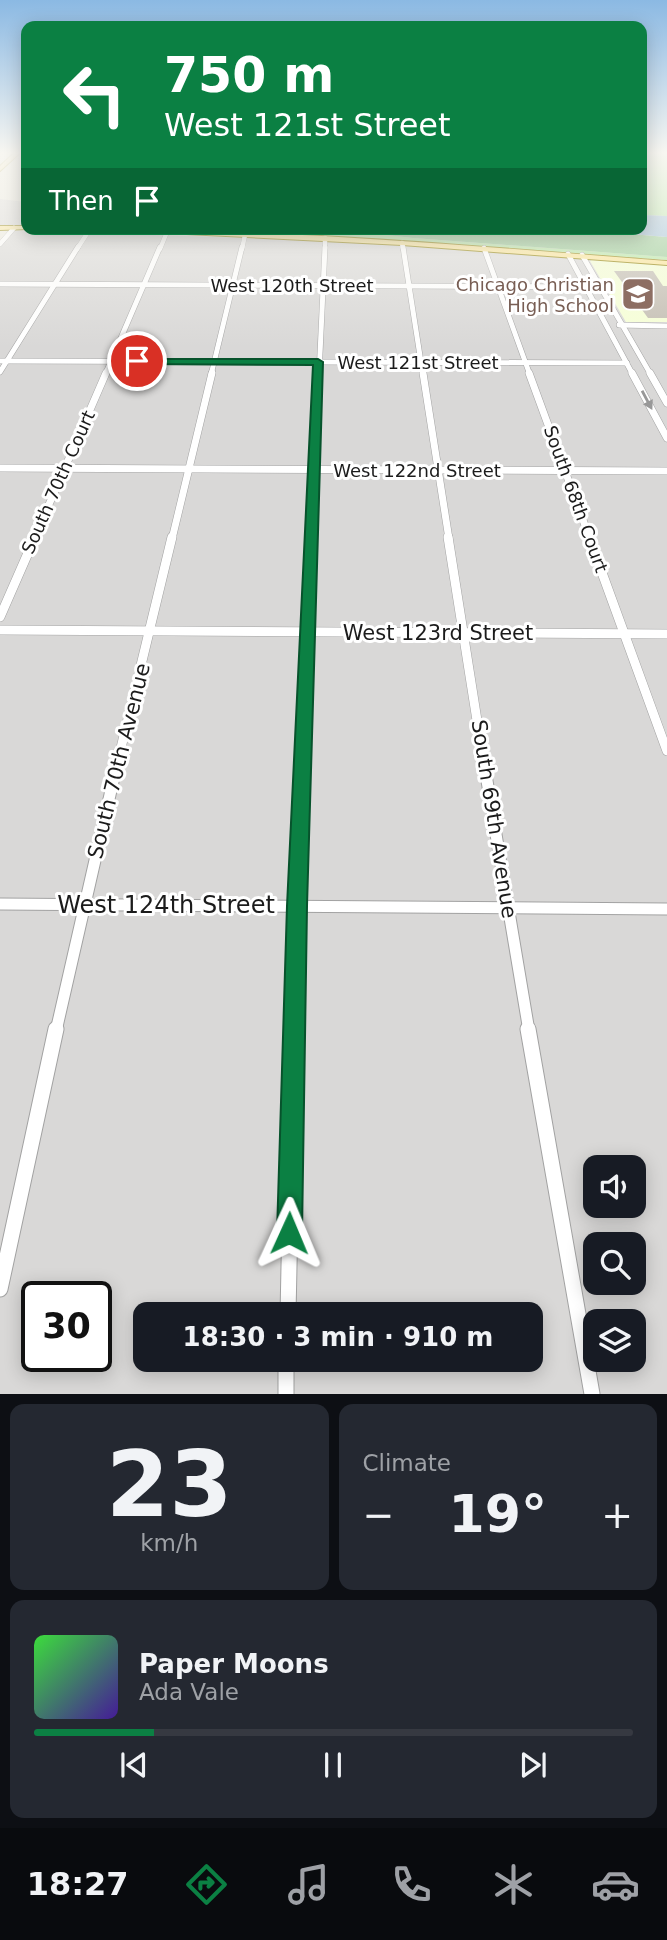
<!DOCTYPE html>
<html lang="en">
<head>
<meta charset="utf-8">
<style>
	body { margin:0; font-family:"DejaVu Sans",sans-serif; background:#242831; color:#f1f3f6; height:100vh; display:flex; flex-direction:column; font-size:26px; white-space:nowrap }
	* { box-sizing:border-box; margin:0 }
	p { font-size:23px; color:#9ea1a6 }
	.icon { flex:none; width:38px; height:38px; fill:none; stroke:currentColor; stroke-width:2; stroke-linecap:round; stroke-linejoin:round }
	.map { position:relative; height:1394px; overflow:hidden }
	.details { display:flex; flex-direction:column; gap:10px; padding:10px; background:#0d0f14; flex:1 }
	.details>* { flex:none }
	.hud { position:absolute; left:21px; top:21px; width:626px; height:214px; border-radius:14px; box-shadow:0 4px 18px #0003; background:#0b8043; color:#fff; overflow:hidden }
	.tools { position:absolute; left:583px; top:1155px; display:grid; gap:14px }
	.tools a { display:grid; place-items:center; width:63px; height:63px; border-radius:14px; background:#171b24; box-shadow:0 4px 18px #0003; font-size:35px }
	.speed { position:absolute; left:21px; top:1281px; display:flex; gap:14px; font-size:35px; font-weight:700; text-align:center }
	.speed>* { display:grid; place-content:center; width:91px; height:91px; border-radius:50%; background:#171b24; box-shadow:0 4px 18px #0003; line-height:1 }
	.speed .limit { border:4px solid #111; border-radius:10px; background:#fff; color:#111 }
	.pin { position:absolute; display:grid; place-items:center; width:60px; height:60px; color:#fff; margin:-30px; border:4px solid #fff; border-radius:50%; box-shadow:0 2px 7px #0007 }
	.me { position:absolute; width:77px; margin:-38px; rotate:1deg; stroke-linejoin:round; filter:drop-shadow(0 0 5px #0008) }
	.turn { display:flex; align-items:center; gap:24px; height:147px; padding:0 28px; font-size:32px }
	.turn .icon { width:91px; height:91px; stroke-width:2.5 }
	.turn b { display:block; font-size:49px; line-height:60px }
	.then { display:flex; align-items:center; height:66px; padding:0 28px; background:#0003; gap:14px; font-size:26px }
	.big { font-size:52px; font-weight:800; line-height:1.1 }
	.details .tile { flex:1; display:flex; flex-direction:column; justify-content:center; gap:10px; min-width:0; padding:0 24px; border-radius:14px; background:#242831 }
	.details .dial { align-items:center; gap:0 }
	.dial b { font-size:91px; line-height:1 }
	.song { display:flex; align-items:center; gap:21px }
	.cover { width:84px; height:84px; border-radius:10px; background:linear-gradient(135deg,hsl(120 70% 55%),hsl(260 70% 35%)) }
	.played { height:7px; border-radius:4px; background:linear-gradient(90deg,#0b8043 20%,#363941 20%) }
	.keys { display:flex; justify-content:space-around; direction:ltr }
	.heat { display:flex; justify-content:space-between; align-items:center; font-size:38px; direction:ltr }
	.details .tiles { flex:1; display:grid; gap:10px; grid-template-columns:1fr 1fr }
	.tile:last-child { grid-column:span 2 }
	.trip { position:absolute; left:133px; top:1302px; width:410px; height:70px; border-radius:14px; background:#171b24; box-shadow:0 4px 18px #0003; font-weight:800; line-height:70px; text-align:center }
	.dock { display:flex; height:112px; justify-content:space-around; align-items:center; background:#090b0e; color:#9ea1a6 }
	.dock .icon { width:49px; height:49px }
	.dock .current { color:#0b8043 }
	.dock b { font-size:32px; color:#f1f3f6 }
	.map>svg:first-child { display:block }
	.residential { fill:#d9d8d7; fill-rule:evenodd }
	.education { fill:#f6ffd6 }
	.grass { fill:#b7e8a4 }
	.forest { fill:#98cc94 }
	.water { fill:#9fc1db }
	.building { fill:#c4beb3 }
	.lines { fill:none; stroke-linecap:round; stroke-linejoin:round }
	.street-far5-casing { stroke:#a2a2a2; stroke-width:5 }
	.street-far4-casing { stroke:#a2a2a2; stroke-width:6 }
	.street-far3-casing { stroke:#a2a2a2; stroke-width:8 }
	.street-far2-casing { stroke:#a2a2a2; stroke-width:10 }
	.street-far1-casing { stroke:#a2a2a2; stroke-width:13 }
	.street-casing { stroke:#a2a2a2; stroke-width:17 }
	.primary-casing { stroke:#918000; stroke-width:2 }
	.street-far5 { stroke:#fff; stroke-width:4.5 }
	.street-far4 { stroke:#fff; stroke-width:5 }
	.street-far3 { stroke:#fff; stroke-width:7 }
	.street-far2 { stroke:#fff; stroke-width:9 }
	.street-far1 { stroke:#fff; stroke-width:11 }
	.street { stroke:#fff; stroke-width:15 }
	.primary { fill:#fce595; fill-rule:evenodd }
	.oneway { fill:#989898 }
	.route { fill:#0b8043; stroke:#07532c; stroke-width:2 }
	.labels { text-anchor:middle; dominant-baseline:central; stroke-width:6; stroke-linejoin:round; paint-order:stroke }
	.far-education-label { font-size:18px; fill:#785e54; stroke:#fff; text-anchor:end }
	.far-street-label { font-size:18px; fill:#1b1b1b; stroke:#fff }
	.street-label { font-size:21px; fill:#1b1b1b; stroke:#fff }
	.near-street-label { font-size:24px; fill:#1b1b1b; stroke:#fff }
</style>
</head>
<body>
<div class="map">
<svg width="667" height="1394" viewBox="0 0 667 1394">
	<rect width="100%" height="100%" fill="#edebe0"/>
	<g class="residential">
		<path d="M0 199 26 202V225H0Z"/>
		<path d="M9 230 392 243 594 259 626 322H667V1394H0V241ZM595 1167H634V1206H595ZM595 1244H634V1283H595ZM37 1297H96V1356H37ZM145 1314H530V1360H145ZM595 1321H634V1360H595Z"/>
	</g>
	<path class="education" d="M594 259 667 265V322H626L590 261Z"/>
	<g class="grass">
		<path d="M642 152H667V216L642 215Z"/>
		<path d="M251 229H333L413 238 667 257V260L248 233Z"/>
	</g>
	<path class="forest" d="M333 229C445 229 556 227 667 237V257L413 238Z"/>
	<path class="water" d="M642 215 667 216V237L571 229H642Z"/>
	<path class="building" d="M614 271H653L663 286H667V318H648Z"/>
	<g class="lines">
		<defs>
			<g id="street-far5">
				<path d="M402 243 403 249"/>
				<path d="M0 244 14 228"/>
				<path d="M77 249 90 229"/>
				<path d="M160 249 167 232"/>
				<path d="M242 249 245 235"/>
				<path d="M325 249V238"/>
			</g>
			<g id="street-far4">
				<path d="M403 247 423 375"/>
				<path d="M484 248 530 375"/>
				<path d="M568 254 633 375"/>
				<path d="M582 255 651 375"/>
				<path d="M0 284 585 287"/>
				<path d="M619 325 667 326"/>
				<path d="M0 361 627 363"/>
				<path d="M0 372 78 247"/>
				<path d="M105 375 160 247"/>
				<path d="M211 375 242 247"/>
				<path d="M319 375 325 247"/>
			</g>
			<g id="street-far3">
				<path d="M423 373 449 539"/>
				<path d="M529 373 590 539"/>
				<path d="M632 373 667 438"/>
				<path d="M650 373 667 403"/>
				<path d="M0 468 667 471"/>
				<path d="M34 539 106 373"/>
				<path d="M172 539 212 373"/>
				<path d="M312 539 319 373"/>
			</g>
			<g id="street-far2">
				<path d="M448 537 482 752"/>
				<path d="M589 537 667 751"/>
				<path d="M0 617 35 537"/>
				<path d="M0 630 667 634"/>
				<path d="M120 752 172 537"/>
				<path d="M303 752 312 537"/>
			</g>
			<g id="street-far1">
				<path d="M482 751 529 1031"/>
				<path d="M0 904 667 909"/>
				<path d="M56 1031 120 751"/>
				<path d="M294 1031 304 751"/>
			</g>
			<g id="street">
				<path d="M528 1029 592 1394"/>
				<path d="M0 1289 56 1029"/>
				<path d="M288 1314 294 1029"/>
				<path d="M286 1360V1394"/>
			</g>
			<g id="primary">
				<path d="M15 152H21L0 171V166Z"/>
				<path d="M0 226H26L29 229 0 230Z"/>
				<path d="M86 229C280 229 474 246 667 261V265L402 245Z"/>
			</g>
		</defs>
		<use href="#street-far5" class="street-far5-casing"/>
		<use href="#street-far4" class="street-far4-casing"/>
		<use href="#street-far3" class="street-far3-casing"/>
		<use href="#street-far2" class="street-far2-casing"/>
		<use href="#street-far1" class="street-far1-casing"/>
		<use href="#street" class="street-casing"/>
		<use href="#primary" class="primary-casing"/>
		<use href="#street-far5" class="street-far5"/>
		<use href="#street-far4" class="street-far4"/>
		<use href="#street-far3" class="street-far3"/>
		<use href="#street-far2" class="street-far2"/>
		<use href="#street-far1" class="street-far1"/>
		<use href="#street" class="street"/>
		<use href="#primary" class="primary"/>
	</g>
	<defs><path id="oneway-solid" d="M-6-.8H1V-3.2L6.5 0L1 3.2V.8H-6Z" transform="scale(1.75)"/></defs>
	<use class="oneway" href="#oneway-solid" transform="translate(647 400) rotate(62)"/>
	<linearGradient id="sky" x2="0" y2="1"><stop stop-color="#8bb9e3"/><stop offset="0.44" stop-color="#f7f6f1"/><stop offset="1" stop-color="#f7f6f1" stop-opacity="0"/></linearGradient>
	<rect width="667" height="347" fill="url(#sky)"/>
	<path class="route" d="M133 359H318L323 362 307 906 302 1233 299 1242 289 1246 280 1242 277 1233 287 906 313 365 137 364Z"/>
	<defs>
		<symbol id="school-square" viewBox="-11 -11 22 22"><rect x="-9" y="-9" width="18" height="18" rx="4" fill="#8d6e63" stroke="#fff"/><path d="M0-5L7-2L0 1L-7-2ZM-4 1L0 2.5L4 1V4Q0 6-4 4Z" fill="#fff"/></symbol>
	</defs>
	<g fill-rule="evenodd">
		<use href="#school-square" x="619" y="275" width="38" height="38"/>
	</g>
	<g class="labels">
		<g class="far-education-label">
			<text x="614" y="284">Chicago Christian<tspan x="614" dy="21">High School</tspan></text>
		</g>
		<g class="far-street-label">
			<text x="292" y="285">West 120th Street</text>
			<text x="418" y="362">West 121st Street</text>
			<text x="417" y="470">West 122nd Street</text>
			<text transform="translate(58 482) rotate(-66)">South 70th Court</text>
			<text transform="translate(576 499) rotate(70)">South 68th Court</text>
		</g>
		<g class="street-label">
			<text x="438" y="633">West 123rd Street</text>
			<text transform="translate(119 761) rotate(-76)">South 70th Avenue</text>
			<text transform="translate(494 819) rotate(81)">South 69th Avenue</text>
		</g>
		<g class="near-street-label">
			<text x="166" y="905">West 124th Street</text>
		</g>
	</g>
</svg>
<div class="tools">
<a><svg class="icon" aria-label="sound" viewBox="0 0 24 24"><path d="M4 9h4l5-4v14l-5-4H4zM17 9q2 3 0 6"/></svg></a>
<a><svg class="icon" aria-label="search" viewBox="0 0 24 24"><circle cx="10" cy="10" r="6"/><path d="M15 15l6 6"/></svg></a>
<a><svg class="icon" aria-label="layers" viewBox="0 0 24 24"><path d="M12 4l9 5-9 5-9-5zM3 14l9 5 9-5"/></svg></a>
</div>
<div class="speed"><div class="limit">30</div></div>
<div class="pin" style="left:137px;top:361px;background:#d93025"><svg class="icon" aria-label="arrive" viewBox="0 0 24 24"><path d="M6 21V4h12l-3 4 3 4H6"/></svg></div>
<svg class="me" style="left:289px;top:1233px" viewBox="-20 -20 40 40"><path d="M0-17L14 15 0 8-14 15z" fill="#0b8043" stroke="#fff" stroke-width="4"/></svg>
<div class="trip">18:30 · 3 min · 910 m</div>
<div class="hud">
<div class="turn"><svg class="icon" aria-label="left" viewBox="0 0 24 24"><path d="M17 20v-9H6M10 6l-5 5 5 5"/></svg><div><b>750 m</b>West 121st Street</div></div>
<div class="then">Then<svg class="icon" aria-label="arrive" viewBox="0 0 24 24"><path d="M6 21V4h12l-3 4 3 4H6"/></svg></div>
</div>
</div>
<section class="details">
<div class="tiles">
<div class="tile dial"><b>23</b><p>km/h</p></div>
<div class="tile"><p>Climate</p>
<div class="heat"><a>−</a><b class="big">19°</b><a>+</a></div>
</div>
<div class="tile">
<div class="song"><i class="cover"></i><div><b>Paper Moons</b><p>Ada Vale</p></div></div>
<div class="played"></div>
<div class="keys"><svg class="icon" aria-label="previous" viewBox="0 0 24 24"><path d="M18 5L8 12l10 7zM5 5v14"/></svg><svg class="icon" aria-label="pause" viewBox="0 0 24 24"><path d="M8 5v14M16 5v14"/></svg><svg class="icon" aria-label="next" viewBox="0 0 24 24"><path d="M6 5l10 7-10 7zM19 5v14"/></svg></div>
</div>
</div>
</section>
<nav class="dock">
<b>18:27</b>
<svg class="icon current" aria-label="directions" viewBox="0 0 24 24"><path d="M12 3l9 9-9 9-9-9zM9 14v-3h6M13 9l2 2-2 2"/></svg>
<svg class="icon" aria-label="music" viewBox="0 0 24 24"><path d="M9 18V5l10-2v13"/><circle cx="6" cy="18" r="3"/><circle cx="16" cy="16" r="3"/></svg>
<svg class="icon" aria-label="phone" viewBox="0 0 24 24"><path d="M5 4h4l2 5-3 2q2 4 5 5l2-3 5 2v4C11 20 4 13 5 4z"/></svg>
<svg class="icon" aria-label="climate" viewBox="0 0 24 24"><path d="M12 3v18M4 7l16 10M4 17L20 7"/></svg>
<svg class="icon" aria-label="car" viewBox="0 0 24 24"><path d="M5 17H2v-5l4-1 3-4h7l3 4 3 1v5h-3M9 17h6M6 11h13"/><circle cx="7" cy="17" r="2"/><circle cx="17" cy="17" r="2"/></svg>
</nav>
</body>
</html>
